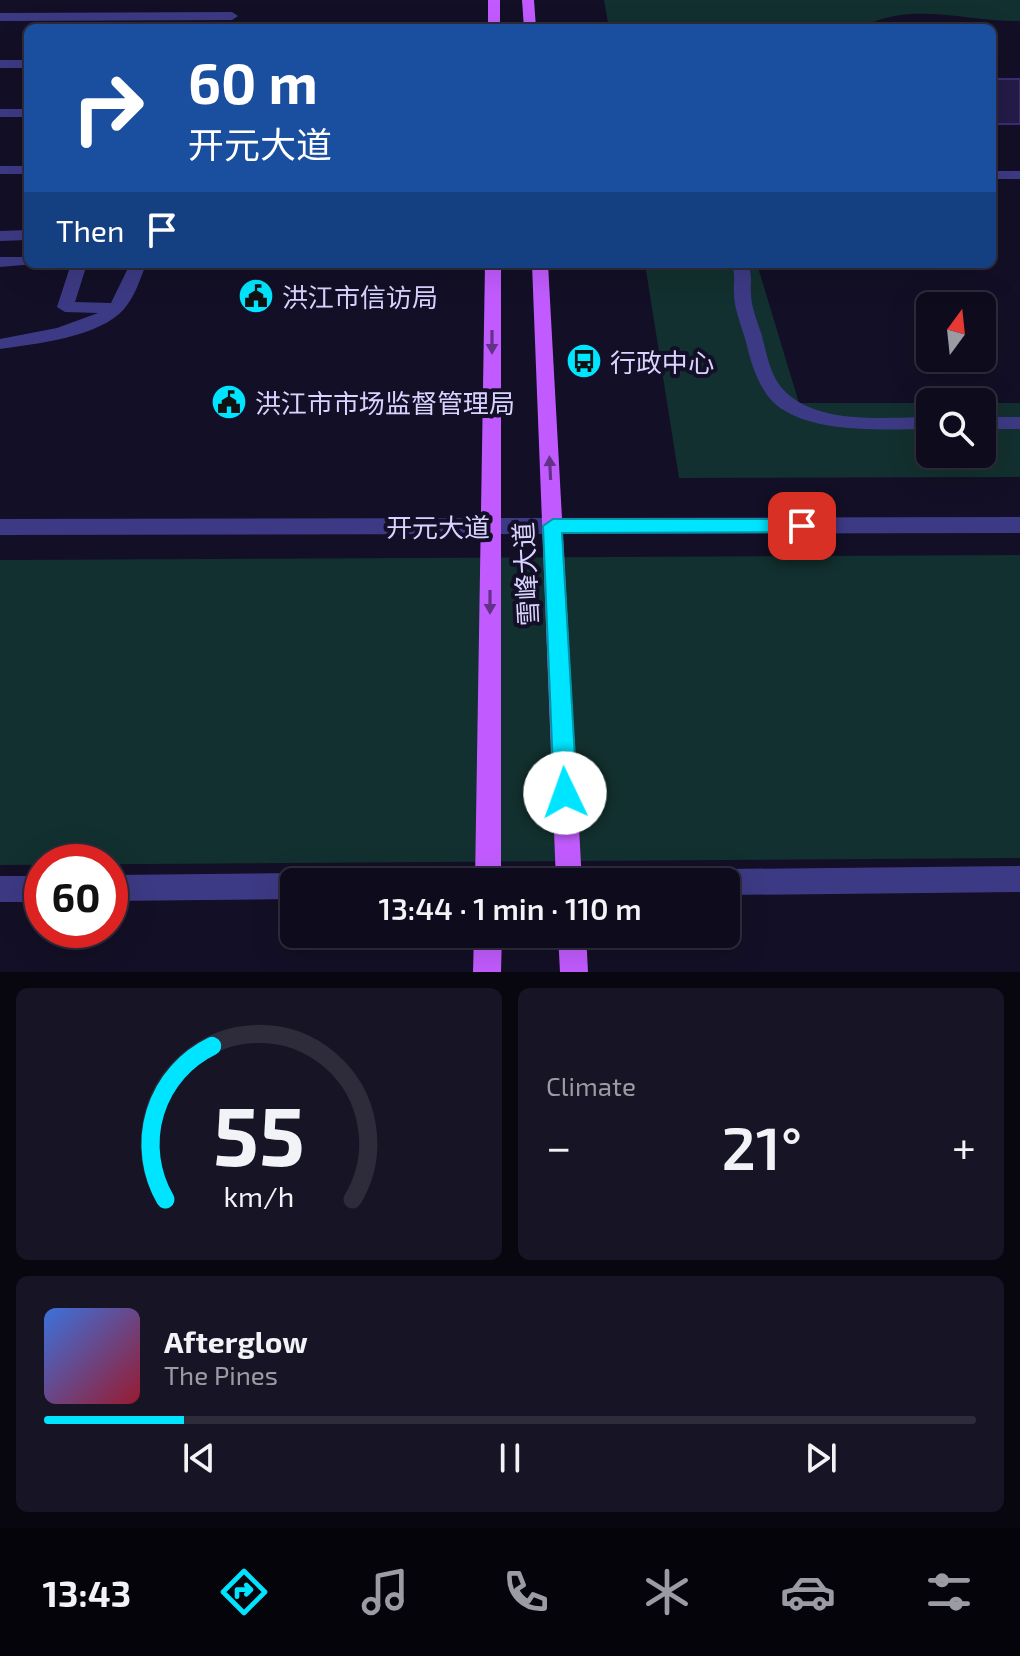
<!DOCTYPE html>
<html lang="en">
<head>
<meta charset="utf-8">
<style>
	body { margin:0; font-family:"Exo 2","Noto Sans SC",sans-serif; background:#171425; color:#f1f3f6; height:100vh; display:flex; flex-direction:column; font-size:30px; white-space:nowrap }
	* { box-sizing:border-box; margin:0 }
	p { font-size:26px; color:#9b9ba3 }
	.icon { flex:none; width:44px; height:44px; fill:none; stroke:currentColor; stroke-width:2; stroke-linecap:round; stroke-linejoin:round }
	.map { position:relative; height:972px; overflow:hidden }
	.side { display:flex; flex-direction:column; gap:16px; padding:16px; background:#08060f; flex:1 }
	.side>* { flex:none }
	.banner { position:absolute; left:24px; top:24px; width:972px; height:244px; border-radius:12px; box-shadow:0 8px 32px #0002,0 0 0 2px #2e2b3b; background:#1a4fa0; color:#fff; overflow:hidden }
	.needle { width:52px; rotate:15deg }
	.tools { position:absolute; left:916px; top:292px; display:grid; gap:16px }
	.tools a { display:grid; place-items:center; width:80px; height:80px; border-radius:12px; background:#0e0b1c; box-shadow:0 8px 32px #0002,0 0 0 2px #2e2b3b; font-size:40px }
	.speed { position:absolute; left:24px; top:844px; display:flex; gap:16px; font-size:40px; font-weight:700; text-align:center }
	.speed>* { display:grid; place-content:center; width:104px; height:104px; border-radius:50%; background:#0e0b1c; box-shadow:0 8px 32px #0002,0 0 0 2px #2e2b3b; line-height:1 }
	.speed .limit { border:12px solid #d22; background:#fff; color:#111 }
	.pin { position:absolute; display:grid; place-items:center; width:68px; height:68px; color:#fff; margin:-34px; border-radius:16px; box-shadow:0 4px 12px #0006 }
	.me { position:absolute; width:88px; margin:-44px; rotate:357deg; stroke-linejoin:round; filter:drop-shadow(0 0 6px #0008) }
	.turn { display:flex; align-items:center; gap:28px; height:168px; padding:0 32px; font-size:36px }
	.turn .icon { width:104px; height:104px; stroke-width:2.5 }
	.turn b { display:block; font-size:56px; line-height:68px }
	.then { display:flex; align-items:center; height:76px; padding:0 32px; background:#0003; gap:16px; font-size:30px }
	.big { font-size:60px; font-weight:600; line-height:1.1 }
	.side .widget { flex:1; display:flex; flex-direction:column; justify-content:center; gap:12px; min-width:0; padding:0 28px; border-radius:12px; background:#171425 }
	.side .dial { align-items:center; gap:0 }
	.dial svg { height:208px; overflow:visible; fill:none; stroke:#2e2b3b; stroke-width:7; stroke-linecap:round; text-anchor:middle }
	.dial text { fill:#f1f3f6; stroke:none }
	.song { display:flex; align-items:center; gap:24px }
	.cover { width:96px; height:96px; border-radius:12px; background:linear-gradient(135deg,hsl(220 70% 55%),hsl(350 70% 35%)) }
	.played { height:8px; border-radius:4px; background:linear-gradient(90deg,#00e5ff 15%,#2e2b3b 15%) }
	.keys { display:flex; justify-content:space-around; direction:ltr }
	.heat { display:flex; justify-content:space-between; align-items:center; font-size:44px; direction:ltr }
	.side .tiles { flex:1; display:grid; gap:16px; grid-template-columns:1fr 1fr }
	.widget:last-child { grid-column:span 2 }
	.trip { position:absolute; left:280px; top:868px; width:460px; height:80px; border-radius:12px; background:#0e0b1c; box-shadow:0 8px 32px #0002,0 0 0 2px #2e2b3b; font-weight:600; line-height:80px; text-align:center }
	.menu { display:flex; height:128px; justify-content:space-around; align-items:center; background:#06040b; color:#9b9ba3 }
	.menu .icon { width:56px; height:56px }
	.menu .current { color:#00e5ff }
	.menu b { font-size:36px; color:#f1f3f6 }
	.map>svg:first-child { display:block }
	.green { fill:#12302f }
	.building { fill:#241b47; stroke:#3b2d73; stroke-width:2 }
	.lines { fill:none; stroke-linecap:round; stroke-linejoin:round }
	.minor { fill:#3d3a85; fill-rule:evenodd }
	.major { fill:#c25bff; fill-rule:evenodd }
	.oneway { fill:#623188 }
	.route { fill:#00e5ff; stroke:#0095a6; stroke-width:2 }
	.labels { text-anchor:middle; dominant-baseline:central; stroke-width:8; stroke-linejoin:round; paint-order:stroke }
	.poi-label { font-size:26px; fill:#d9d4ff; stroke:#130f26; text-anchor:start }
	.street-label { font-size:26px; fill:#d9d4ff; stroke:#130f26 }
</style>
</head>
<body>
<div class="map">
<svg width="1020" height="972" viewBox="0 0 1020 972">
	<rect width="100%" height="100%" fill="#130f26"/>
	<g class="green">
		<path d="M604 0H1020V21C969 22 917 2 868 24L711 23 705 28H609Z"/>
		<path d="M645 264H757L799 403H930V454H982V403H1020V477L679 478Z"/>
		<path d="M1020 555V858L0 865V560Z"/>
	</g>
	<rect class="building" x="992" y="79" width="28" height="45"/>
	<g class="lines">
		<g class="minor">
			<path d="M0 13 232 12 238 16 232 20 0 21Z"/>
			<rect x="0" y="60" width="28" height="8"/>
			<rect x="0" y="109" width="28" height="8"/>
			<rect x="0" y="166" width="28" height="8"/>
			<rect x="992" y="171" width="28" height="8"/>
			<path d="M28 230V240L0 241V231Z"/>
			<path d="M0 257H28V264H35L0 267Z"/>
			<path d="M71 264H87L75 302 111 303 130 264H146C140 280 135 296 124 309 100 337 35 344 0 349V339L57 328 98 313 65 312 57 307Z"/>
			<path d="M732 264H748C753 279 750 281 751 294 751 307 758 323 762 336 766 351 769 369 778 383 809 427 884 417 930 417V429C885 429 810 435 774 403 758 387 751 363 746 342 742 327 734 309 734 294 733 281 736 279 732 264Z"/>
			<rect x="982" y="417" width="38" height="12"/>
			<path d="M1020 517V533L0 535V519Z"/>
			<path d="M1020 866V892L726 895V882H713L717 873 726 869Z"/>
			<path d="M294 873 304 877 306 882H294V899L110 901V875Z"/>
			<rect x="0" y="876" width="42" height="26"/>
		</g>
		<g class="major">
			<rect x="488" y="0" width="12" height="28"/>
			<path d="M522 0H534L536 28H524Z"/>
			<path d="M485 264H501V882H475Z"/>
			<path d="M532 264H548L582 882H556Z"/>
			<path d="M474 934H502L501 972H473Z"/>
			<path d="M558 934H586L588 972H560Z"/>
		</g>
	</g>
	<defs><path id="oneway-solid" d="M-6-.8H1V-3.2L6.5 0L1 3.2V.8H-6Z" transform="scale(2)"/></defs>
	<g class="oneway">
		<use href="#oneway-solid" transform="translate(492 342) rotate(90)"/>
		<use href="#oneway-solid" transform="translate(550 468) rotate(-93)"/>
		<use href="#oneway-solid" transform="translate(490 602) rotate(90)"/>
	</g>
	<path class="route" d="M553 519H802L811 526 802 532 562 533 577 793 573 800 565 803 557 800 554 793 543 526Z"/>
	<defs>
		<symbol id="civic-disc" viewBox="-11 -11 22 22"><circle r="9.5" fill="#00e5ff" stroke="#130f26"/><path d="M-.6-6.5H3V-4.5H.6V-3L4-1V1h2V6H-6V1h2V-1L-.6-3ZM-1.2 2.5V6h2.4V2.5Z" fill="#111"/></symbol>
		<symbol id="bus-disc" viewBox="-11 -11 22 22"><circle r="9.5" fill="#00e5ff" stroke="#130f26"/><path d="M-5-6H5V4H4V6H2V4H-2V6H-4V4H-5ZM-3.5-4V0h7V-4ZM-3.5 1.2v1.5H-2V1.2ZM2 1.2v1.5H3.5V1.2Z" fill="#111"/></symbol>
	</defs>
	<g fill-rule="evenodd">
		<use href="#civic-disc" x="236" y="276" width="40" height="40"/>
		<use href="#bus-disc" x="564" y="341" width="40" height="40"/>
		<use href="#civic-disc" x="209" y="382" width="40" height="40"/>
	</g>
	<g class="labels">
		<g class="poi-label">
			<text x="282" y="296">洪江市信访局</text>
			<text x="610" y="361">行政中心</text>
			<text x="255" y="402">洪江市市场监督管理局</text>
		</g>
		<g class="street-label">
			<text x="438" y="526">开元大道</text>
			<text transform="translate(525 574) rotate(-93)">雪峰大道</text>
		</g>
	</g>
</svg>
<div class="tools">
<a><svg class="needle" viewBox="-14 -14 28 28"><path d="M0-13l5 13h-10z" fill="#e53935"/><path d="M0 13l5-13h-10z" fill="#9b9ba3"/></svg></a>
<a><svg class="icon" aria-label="search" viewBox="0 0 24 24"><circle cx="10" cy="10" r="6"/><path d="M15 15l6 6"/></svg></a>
</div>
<div class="speed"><div class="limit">60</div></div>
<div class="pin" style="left:802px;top:526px;background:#d93025"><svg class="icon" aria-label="arrive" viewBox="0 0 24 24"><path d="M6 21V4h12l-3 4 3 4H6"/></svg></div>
<svg class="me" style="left:565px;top:793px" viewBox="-20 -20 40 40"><circle r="19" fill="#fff"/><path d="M0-13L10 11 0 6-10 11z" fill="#00e5ff"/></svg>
<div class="trip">13:44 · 1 min · 110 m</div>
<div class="banner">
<div class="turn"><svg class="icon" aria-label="right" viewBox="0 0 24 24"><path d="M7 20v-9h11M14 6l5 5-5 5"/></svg><div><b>60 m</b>开元大道</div></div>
<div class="then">Then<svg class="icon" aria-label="arrive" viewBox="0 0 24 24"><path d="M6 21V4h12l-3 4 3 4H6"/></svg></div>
</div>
</div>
<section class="side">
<div class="tiles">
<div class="widget dial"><svg viewBox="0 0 100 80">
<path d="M14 69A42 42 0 1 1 86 69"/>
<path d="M14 69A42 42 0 0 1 32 10" stroke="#00e5ff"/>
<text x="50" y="56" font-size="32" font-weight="700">55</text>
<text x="50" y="72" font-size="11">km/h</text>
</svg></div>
<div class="widget"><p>Climate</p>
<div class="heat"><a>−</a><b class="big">21°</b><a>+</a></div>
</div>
<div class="widget">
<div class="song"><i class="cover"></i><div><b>Afterglow</b><p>The Pines</p></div></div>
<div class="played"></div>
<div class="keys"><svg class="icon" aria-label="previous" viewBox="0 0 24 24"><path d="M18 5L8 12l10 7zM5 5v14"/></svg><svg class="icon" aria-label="pause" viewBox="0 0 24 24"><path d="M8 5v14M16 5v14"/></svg><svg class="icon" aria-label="next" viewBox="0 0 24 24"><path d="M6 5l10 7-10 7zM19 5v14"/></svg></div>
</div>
</div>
</section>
<nav class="menu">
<b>13:43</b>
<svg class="icon current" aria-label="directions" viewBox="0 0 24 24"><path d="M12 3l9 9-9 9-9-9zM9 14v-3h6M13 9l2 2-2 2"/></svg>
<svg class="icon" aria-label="music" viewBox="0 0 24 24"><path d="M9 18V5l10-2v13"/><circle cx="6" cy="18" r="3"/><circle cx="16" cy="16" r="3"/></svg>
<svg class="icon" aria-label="phone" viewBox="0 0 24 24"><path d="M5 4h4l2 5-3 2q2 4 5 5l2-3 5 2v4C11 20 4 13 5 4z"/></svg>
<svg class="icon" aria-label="climate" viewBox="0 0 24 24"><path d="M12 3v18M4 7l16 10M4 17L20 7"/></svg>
<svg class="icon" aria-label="car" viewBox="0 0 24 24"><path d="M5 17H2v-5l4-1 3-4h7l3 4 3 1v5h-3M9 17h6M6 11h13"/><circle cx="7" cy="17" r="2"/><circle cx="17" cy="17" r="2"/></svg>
<svg class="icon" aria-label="filters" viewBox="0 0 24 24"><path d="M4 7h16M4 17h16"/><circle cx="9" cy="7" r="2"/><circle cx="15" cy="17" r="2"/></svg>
</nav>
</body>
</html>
